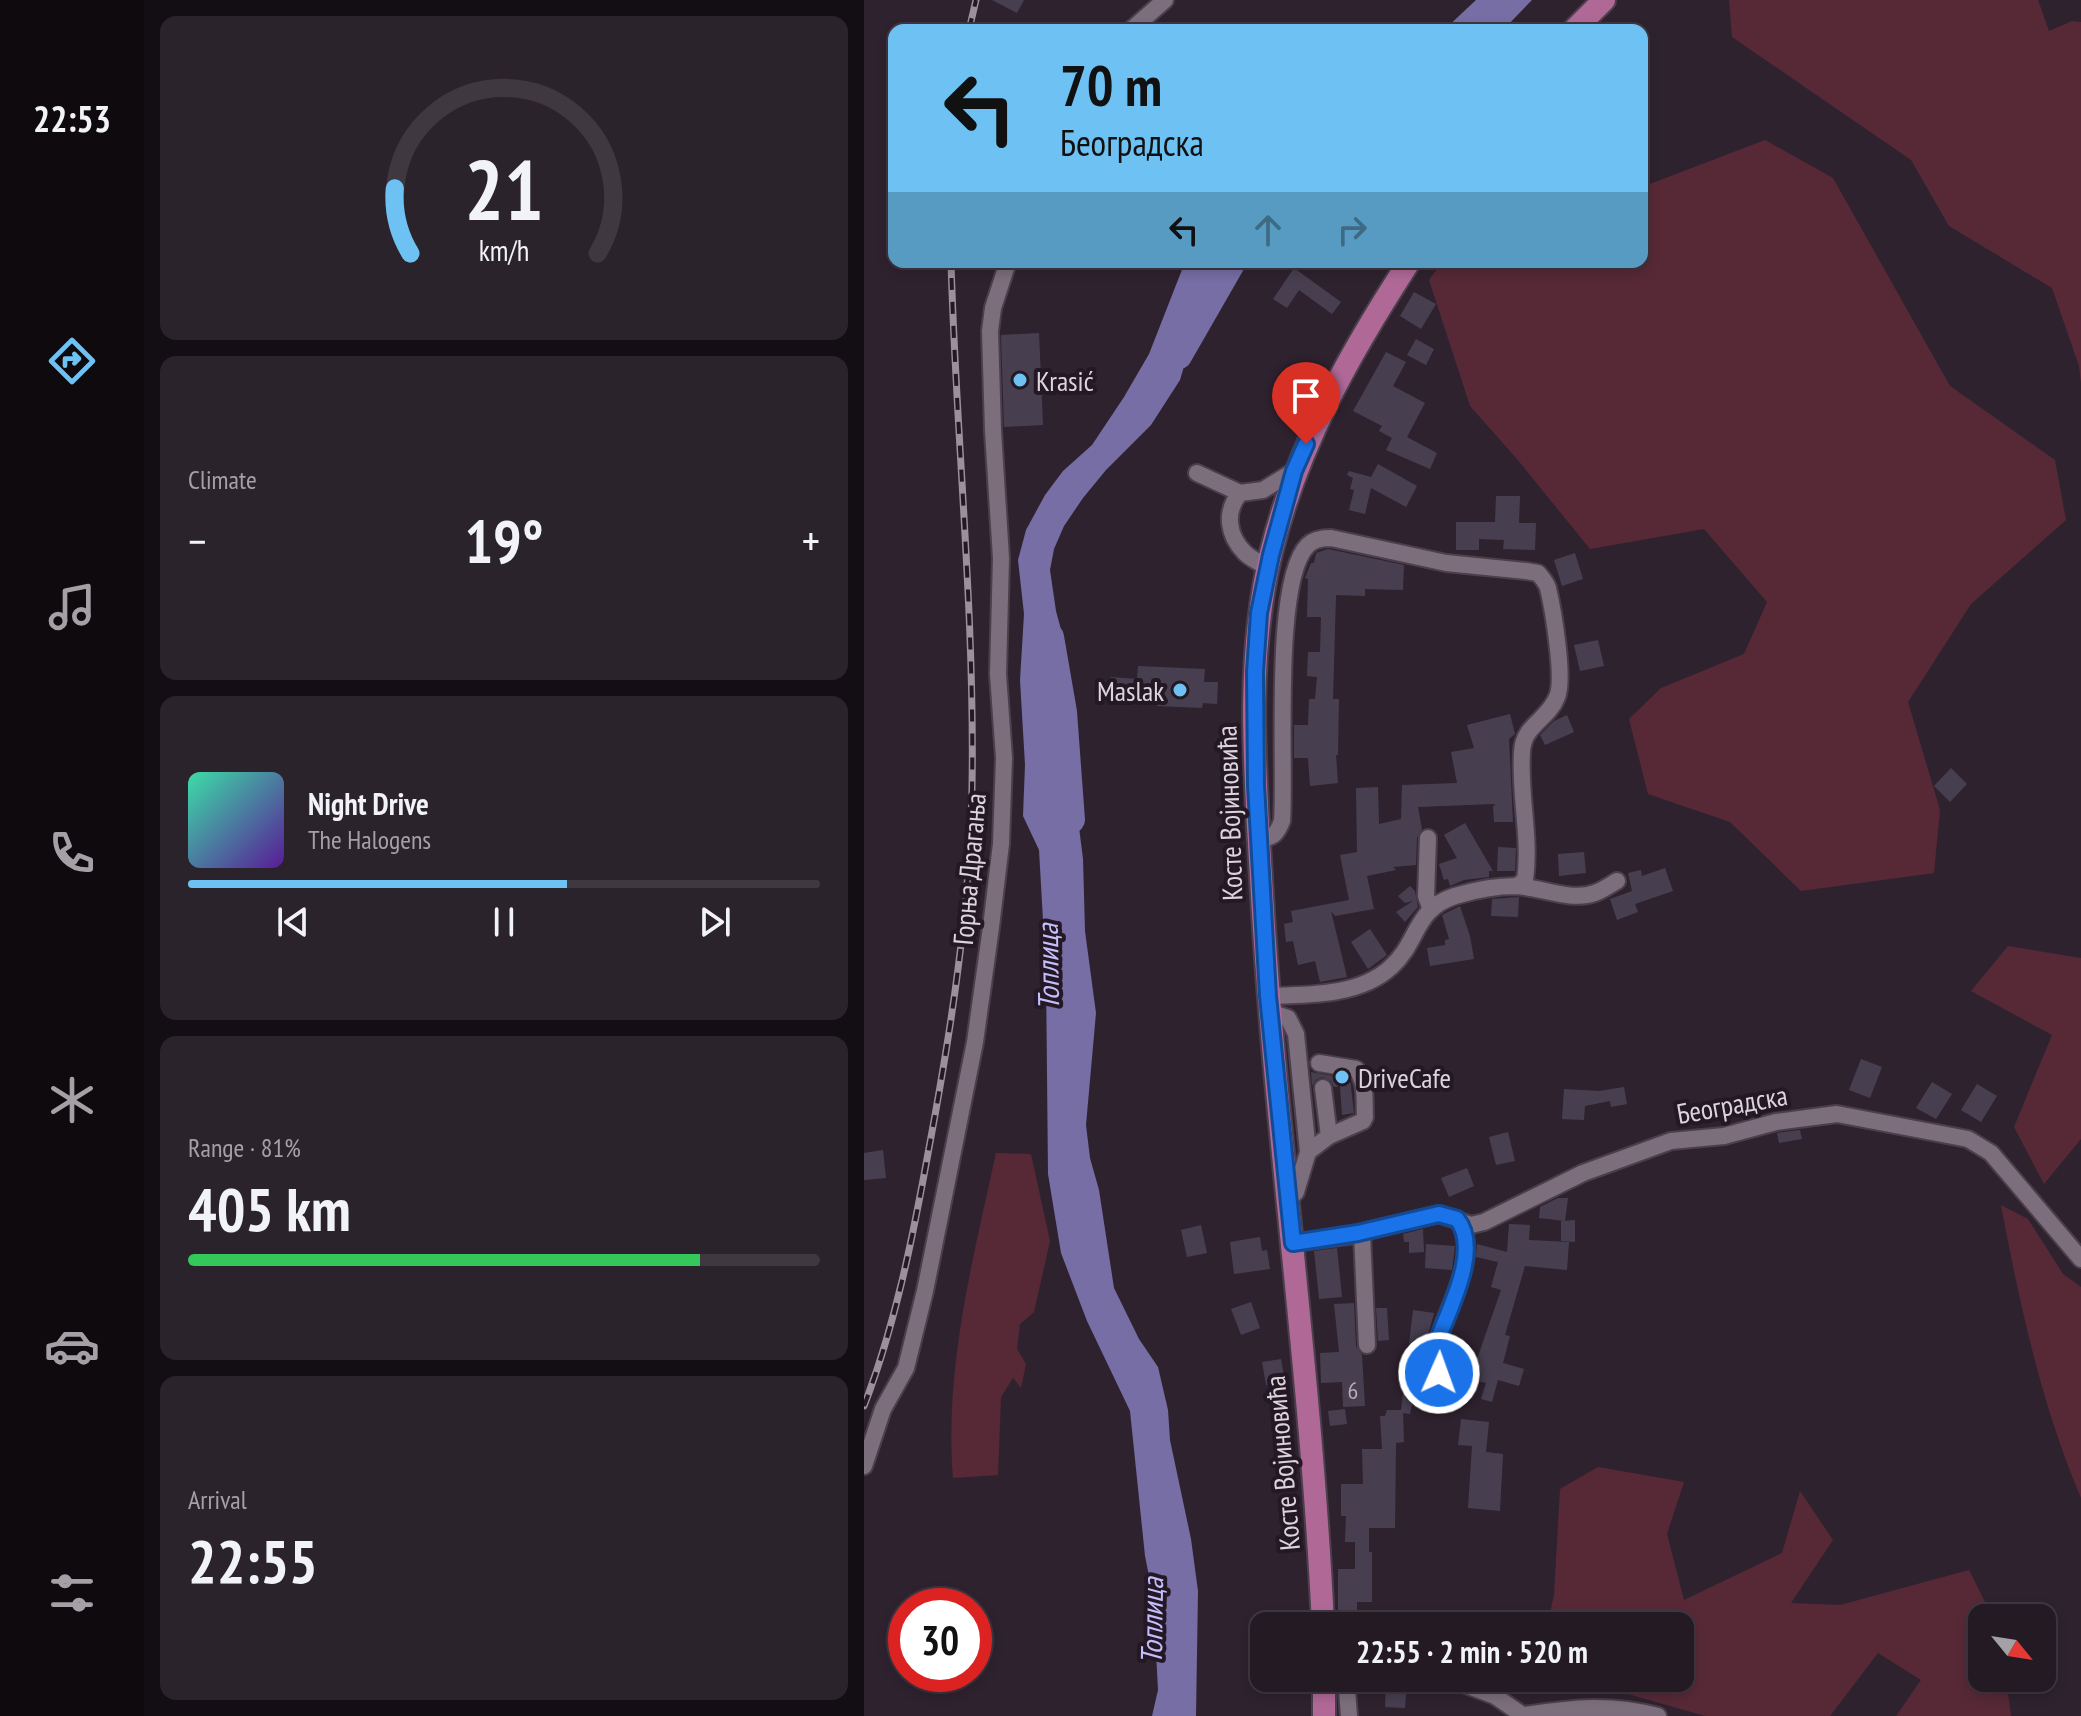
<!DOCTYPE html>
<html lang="en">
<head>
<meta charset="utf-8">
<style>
	body { margin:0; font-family:"PT Sans Narrow",sans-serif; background:#2b232b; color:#f1f3f6; height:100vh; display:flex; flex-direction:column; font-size:30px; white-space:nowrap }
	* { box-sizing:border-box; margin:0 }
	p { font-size:26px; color:#a3a1a6 }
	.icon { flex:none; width:44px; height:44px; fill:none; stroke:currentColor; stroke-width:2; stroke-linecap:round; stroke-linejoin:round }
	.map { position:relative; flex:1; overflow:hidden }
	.panel { display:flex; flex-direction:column; gap:16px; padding:16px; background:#130e13; width:720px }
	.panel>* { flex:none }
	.top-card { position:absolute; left:24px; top:24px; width:760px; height:244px; border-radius:16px; box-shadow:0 4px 12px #0003,0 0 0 2px #403841; background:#6dc2f3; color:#111; overflow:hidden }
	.needle { width:52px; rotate:120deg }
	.controls { position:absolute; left:1104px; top:1604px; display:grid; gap:16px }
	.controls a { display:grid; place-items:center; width:88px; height:88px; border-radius:16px; background:#231a23; box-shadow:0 4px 12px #0003,0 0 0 2px #403841; font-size:40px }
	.speed { position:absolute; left:24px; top:1588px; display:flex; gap:16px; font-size:40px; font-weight:700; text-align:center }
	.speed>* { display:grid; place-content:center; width:104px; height:104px; border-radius:50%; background:#231a23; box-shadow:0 4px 12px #0003,0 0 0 2px #403841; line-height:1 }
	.speed .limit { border:12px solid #d22; background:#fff; color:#111 }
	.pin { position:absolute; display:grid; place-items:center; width:68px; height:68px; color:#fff; margin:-82px -34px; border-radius:50% 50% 50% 0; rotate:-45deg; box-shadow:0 0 8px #0007 }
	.pin .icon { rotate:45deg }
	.me { position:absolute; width:88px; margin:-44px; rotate:2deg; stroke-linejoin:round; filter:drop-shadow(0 0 6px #0008) }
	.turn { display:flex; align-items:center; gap:28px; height:168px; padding:0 40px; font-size:36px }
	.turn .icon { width:104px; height:104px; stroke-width:2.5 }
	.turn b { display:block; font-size:56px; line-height:68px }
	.lanes { display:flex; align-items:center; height:76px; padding:0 40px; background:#0003; justify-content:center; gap:40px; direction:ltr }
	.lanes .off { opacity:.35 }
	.big { font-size:60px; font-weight:700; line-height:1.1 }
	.panel .card { flex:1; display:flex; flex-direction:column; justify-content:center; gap:12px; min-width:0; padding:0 28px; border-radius:16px; background:#2b232b }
	.panel .dial { align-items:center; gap:0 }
	.dial svg { height:208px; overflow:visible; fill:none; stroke:#403841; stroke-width:7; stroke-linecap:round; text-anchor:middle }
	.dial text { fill:#f1f3f6; stroke:none }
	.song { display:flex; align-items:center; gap:24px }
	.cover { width:96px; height:96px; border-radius:12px; background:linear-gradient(135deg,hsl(160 70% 55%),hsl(270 70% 35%)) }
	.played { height:8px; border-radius:4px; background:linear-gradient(90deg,#6dc2f3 60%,#403841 60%) }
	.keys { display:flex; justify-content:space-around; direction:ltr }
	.heat { display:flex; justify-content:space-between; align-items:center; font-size:44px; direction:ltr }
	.charge { height:12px; border-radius:6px; background:linear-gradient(90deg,#34c759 81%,#403841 0) }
	.trip { position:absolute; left:386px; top:1612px; width:444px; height:80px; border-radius:16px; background:#231a23; box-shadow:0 4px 12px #0003,0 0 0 2px #403841; font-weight:700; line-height:80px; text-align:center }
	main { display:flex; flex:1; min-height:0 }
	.tab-bar { display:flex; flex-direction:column; width:144px; justify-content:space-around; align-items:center; background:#0e0a0e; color:#a3a1a6 }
	.tab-bar .icon { width:56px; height:56px }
	.tab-bar .selected { color:#6dc2f3 }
	.tab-bar b { font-size:36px; color:#f1f3f6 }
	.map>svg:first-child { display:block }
	.green { fill:#572937 }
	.water { fill:#766ea4 }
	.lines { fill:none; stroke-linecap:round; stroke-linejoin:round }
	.river { stroke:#766ea4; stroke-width:26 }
	.building { fill:#473f50 }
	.minor-casing { stroke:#4a3f4a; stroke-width:20 }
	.major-casing { stroke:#4a3f4a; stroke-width:26 }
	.minor { stroke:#7d6e7d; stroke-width:16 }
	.major { stroke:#b06997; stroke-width:22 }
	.rail-casing { stroke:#9b909b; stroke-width:7 }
	.rail { stroke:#251825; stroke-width:4; stroke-dasharray:12; stroke-linecap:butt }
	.route-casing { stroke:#114b97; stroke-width:20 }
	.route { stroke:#1a73e8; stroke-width:14 }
	.poi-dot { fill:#6dc2f3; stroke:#251825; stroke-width:3 }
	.labels { text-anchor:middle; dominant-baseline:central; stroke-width:8; stroke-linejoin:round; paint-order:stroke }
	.number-label { font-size:24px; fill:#b7aeb9 }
	.poi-label { font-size:28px; fill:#dcd3dc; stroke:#251825; text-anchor:start }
	.street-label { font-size:28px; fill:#dcd3dc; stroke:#251825 }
	.water-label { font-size:30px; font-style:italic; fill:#c5befe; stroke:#251825 }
</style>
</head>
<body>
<main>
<nav class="tab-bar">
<b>22:53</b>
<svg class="icon selected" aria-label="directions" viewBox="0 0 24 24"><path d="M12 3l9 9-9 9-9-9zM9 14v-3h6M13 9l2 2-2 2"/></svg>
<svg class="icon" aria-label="music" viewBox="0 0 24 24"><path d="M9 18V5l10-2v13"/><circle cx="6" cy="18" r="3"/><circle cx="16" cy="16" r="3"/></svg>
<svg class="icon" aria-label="phone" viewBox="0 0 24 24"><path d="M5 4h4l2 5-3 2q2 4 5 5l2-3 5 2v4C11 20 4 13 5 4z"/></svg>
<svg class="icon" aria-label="climate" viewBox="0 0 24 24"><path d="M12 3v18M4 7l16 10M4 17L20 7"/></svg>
<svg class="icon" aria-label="car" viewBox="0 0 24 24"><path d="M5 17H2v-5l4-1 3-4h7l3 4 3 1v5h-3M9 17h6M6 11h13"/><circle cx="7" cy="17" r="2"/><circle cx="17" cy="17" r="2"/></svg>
<svg class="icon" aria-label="filters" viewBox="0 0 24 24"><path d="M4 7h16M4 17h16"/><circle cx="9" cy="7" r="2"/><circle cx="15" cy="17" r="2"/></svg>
</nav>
<section class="panel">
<div class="card dial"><svg viewBox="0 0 100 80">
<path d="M14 69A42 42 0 1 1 86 69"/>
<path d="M14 69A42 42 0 0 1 8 44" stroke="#6dc2f3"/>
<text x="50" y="56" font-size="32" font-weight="700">21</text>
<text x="50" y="72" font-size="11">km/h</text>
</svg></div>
<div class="card"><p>Climate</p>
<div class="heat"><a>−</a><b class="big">19°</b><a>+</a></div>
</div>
<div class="card">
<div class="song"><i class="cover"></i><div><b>Night Drive</b><p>The Halogens</p></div></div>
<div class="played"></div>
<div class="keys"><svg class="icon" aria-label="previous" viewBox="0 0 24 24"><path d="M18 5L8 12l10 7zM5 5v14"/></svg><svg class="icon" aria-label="pause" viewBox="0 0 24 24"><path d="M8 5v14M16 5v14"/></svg><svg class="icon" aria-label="next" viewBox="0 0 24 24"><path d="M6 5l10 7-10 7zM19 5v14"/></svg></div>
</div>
<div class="card"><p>Range · 81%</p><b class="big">405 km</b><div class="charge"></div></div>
<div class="card"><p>Arrival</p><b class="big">22:55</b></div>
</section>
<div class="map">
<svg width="1217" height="1716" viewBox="0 0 1217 1716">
	<rect width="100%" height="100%" fill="#2f222f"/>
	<g class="green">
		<path d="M865 0H1174L1185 31 1208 21 1217 22V383L1215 366 1188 288 1085 226 1047 160 868 37Z"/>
		<path d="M901 140 969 178 1086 386 1191 460 1202 520 1107 604 1044 702 1076 810 1070 873 937 891 866 822 784 794 765 719 797 688 880 654 903 602 840 529 726 549 653 459 606 406 565 280 578 262H778V187Z"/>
		<path d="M1144 946 1217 958V1139L1180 1184 1150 1127 1188 1035 1107 991Z"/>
		<path d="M132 1153 167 1154 186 1241 170 1312 156 1324 153 1349 162 1364 157 1388 149 1378 137 1397 134 1475 89 1478C80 1369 109 1259 132 1153Z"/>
		<path d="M1137 1205 1164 1219 1199 1274 1217 1287V1498C1177 1403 1156 1306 1137 1205Z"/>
		<path d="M734 1467 820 1482 803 1534 820 1600 918 1553 936 1491 969 1540 927 1603 976 1605 1105 1570 1129 1618H1118V1678H1142L1147 1716H1032L1057 1680 1014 1653 966 1716H841L750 1690 672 1680 816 1678V1626H683L690 1595 696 1489Z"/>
	</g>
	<g class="water">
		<path d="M612 0H668L639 30H580Z"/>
		<path d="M321 262H361L340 298 316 380 287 425 242 470 219 498 200 526 190 549 186 570 192 611 202 648 191 678 194 720 201 774 213 811 219 859 221 931 232 1013 222 1125 226 1158 235 1190 250 1288 275 1339 294 1367 304 1410 306 1440 327 1539 334 1591 332 1716H288L294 1690 289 1596 281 1556 266 1411 223 1321 197 1253 184 1174 182 973 175 850 159 816 161 765 156 680 160 614 154 560 162 530 181 495 199 471 228 445 260 397 285 354Z"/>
	</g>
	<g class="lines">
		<g class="river">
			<path d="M315 356 369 262"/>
			<path d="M187 637 200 712 208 820"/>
		</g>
	</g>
	<g class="building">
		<path d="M128 0H160L153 13Z"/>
		<path d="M430 268 477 302 468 314 435 290 423 308 409 299Z"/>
		<path d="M550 292 572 304 557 329 536 316Z"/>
		<path d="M175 333 179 425 140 427 137 335Z"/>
		<path d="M552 339 570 349 562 365 543 355Z"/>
		<path d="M522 352 542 362 529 386 561 403 543 437 573 453 566 469 522 450 528 438 515 431 518 426 489 411Z"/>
		<path d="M514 464 553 486 542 507 507 488 501 514 485 510 490 490 486 489 489 478 483 475 485 471 507 477Z"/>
		<path d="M632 496H656L655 523H672L671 550 639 549 640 540 615 539V550H592V522H631Z"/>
		<path d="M464 549 540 565 539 590 501 589V596L472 595 469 699H475L474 755H472L474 783 446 786 444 758H430V725H444L445 699H451L453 677 443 676 444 652H456L457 617H443L444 579 441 578 447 563H450L452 553Z"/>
		<path d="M711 553 719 579 698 586 690 560Z"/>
		<path d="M734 640 740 666 716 671 710 645Z"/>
		<path d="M274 666 341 669 340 682H354L353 704 339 703 338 708 293 706 294 692 246 689V677L273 679Z"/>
		<path d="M646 714 651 734 645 739 649 822H630L629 806 632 805 629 804 554 807 558 829 553 838 552 865 529 867 532 870 503 876 510 909 471 916 467 911 483 977 456 982 451 961 434 965 429 941 422 942 420 924 429 922 427 911 485 900 476 855 493 852 492 788 514 787 515 824 537 819 538 785 593 783 587 752 610 748 603 725Z"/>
		<path d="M703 715 710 732 681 745 676 735 690 721Z"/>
		<path d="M1087 768 1103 784 1086 802 1070 786Z"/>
		<path d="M601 823 629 871H625V877L600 880 586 886 584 879 580 880 575 864 593 858 580 835Z"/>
		<path d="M634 847 652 848 651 871H633Z"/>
		<path d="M720 852 722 873 695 876 694 854Z"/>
		<path d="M801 868 809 891 771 904 774 912 753 920 746 899 768 891 764 873 777 870 778 876Z"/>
		<path d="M546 886 551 891 554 907 541 922 532 912 549 901 541 903 534 896Z"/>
		<path d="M655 897 654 917 627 916 628 899Z"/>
		<path d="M596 906 606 936 610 959 566 966 563 948 581 945V940L585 939 578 915Z"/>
		<path d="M506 929 523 955 504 969 487 942Z"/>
		<path d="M997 1059 1018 1067 1006 1098 985 1090Z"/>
		<path d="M447 1072 486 1079 490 1113 478 1115 476 1086 470 1087 467 1081 458 1077 452 1080 448 1086Z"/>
		<path d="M1068 1082 1088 1094 1072 1119 1052 1108Z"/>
		<path d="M1113 1084 1133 1096 1117 1122 1097 1110Z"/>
		<path d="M760 1087 763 1104 747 1107 746 1101 721 1106 720 1120 698 1119 700 1089 735 1091Z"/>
		<path d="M936 1130 938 1139 915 1143 913 1133Z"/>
		<path d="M644 1132 651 1161 632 1165 625 1137Z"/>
		<path d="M19 1150 22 1178 0 1180V1153Z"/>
		<path d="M603 1168 610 1186 585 1197 577 1178Z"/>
		<path d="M694 1198H704L701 1221 675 1218 676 1207Z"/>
		<path d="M711 1220V1242L697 1241V1221Z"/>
		<path d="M645 1224 666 1225 665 1240 705 1242 703 1270 661 1266 641 1335 646 1336 639 1363 660 1369 655 1386 634 1380 628 1402 617 1399 622 1383 606 1379 637 1290 627 1287 634 1262 612 1257 613 1244 643 1252Z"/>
		<path d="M337 1225 343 1253 323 1257 317 1230Z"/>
		<path d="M559 1229 560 1252 545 1253V1242H540L539 1234Z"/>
		<path d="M396 1237 398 1251 403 1250 406 1269 370 1274 366 1242Z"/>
		<path d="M562 1244 591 1246 588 1270 561 1268Z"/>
		<path d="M473 1248 478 1297 455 1299 450 1251Z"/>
		<path d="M387 1302 396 1328 377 1335 367 1309Z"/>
		<path d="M490 1303 492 1346 498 1355 501 1406 479 1407 478 1382 457 1383 456 1353 475 1352 470 1304Z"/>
		<path d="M512 1308H523L525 1340 514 1341Z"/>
		<path d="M549 1310 570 1313 562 1343H560L546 1414 539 1413 540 1442 532 1443 531 1528H505V1552H508V1602H493V1626H474V1569H491V1542H481L482 1516H477V1484H499L498 1449H518L516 1416H521L523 1410H537Z"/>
		<path d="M417 1359 421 1381 402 1385 398 1362Z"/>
		<path d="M481 1409 483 1424 466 1426 464 1411Z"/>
		<path d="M597 1419 625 1422 622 1452 639 1454 636 1511 604 1508 608 1446 594 1445Z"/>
		<path d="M522 1682 543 1683 541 1708 521 1707Z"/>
	</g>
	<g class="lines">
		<defs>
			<g id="minor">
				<path d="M267 30 301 0"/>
				<path d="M333 473 376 493"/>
				<path d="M404 568C397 563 387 559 381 553 364 536 360 512 376 493L399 490 430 471"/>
				<path d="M564 838 562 896 566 907"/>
				<path d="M395 839C409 838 413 834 418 821 422 767 408 580 444 545 450 539 459 538 467 538L582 563 662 571 674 573C678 578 682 582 684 588 689 609 701 679 693 697 684 720 659 725 658 752 655 795 667 837 661 880L653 886"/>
				<path d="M404 996C444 995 496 996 527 967 555 942 550 909 591 896 611 890 631 886 652 886 677 887 706 902 731 893 739 890 746 885 753 881"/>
				<path d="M406 1012 424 1018 432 1034 444 1152 432 1192 425 1200"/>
				<path d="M455 1063 492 1069C503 1082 500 1101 501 1117L499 1121 465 1136"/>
				<path d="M444 1152 465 1136 459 1088"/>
				<path d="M494 1233 575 1214 607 1225 620 1222 719 1173 807 1141 860 1136 912 1122 973 1114 1104 1139 1127 1153 1217 1259"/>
				<path d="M429 1243 498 1234 503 1345"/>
				<path d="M580 1386 572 1363V1349C579 1312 620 1254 593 1219"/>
				<path d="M0 1466 19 1409 42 1368 61 1291 111 1042 127 927 137 844 140 758 134 674 137 558 129 431 126 331 129 308 144 262"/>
				<path d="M482 1678 485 1716"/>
				<path d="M583 1678 631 1696 660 1716"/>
				<path d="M660 1715C709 1708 744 1703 794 1716"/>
			</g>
			<g id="major">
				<path d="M710 30 740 0"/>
				<path d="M459 1626C448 1382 412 1140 398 896 392 782 380 665 407 553 433 446 486 353 545 262"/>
				<path d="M460 1716V1678"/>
			</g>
		</defs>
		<use href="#minor" class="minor-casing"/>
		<use href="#major" class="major-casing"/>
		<use href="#minor" class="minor"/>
		<use href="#major" class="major"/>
		<defs>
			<g id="rail">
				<path d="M105 30 112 0"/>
				<path d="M0 1406C32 1323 49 1236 65 1148 87 1030 106 909 108 788 111 613 92 437 87 262"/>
			</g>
		</defs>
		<use href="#rail" class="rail-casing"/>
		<use href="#rail" class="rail"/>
	</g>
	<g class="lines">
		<defs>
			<path id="route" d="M442 444 430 471 407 555 395 613 391 672 392 785 404 996 429 1243 494 1233 575 1214 593 1219C617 1249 586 1307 574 1339L572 1349 575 1373"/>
		</defs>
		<use href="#route" class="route-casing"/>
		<use href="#route" class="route"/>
	</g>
	<g class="poi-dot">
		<circle cx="156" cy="380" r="8"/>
		<circle cx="316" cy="690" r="8"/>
		<circle cx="478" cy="1077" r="8"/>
	</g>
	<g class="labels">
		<g class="number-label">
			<text x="489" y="1390">6</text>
		</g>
		<g class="poi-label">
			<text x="172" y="380">Krasić</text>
			<text x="300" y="690" text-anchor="end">Maslak</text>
			<text x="494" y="1077">DriveCafe</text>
		</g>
		<g class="street-label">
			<text transform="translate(365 813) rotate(-92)">Косте Војиновића</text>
			<text transform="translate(105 869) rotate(-85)">Горња Драгања</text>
			<text transform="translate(868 1104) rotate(-10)">Београдска</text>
			<text transform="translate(418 1463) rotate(-95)">Косте Војиновића</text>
		</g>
		<g class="water-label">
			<text transform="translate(183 967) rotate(-91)">Топлица</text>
			<text transform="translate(287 1621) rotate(-89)">Топлица</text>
		</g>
	</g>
</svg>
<div class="controls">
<a><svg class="needle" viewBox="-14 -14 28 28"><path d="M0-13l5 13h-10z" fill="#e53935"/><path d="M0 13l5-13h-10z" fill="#a3a1a6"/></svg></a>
</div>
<div class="speed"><div class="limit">30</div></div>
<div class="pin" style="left:442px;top:444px;background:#d93025"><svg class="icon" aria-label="arrive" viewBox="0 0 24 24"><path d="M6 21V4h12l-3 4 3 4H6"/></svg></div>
<svg class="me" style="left:575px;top:1373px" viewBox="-20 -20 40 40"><circle r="17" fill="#1a73e8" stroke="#fff" stroke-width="3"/><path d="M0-11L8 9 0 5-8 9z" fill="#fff"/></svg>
<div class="trip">22:55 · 2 min · 520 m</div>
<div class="top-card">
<div class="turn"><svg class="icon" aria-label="left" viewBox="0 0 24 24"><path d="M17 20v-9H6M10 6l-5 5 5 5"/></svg><div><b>70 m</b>Београдска</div></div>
<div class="lanes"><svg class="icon" aria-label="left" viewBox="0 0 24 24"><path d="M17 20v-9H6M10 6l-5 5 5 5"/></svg><svg class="icon off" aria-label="ahead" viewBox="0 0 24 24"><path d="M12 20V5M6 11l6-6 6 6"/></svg><svg class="icon off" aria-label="right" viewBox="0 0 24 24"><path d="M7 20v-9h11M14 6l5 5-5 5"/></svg></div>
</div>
</div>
</main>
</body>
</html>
